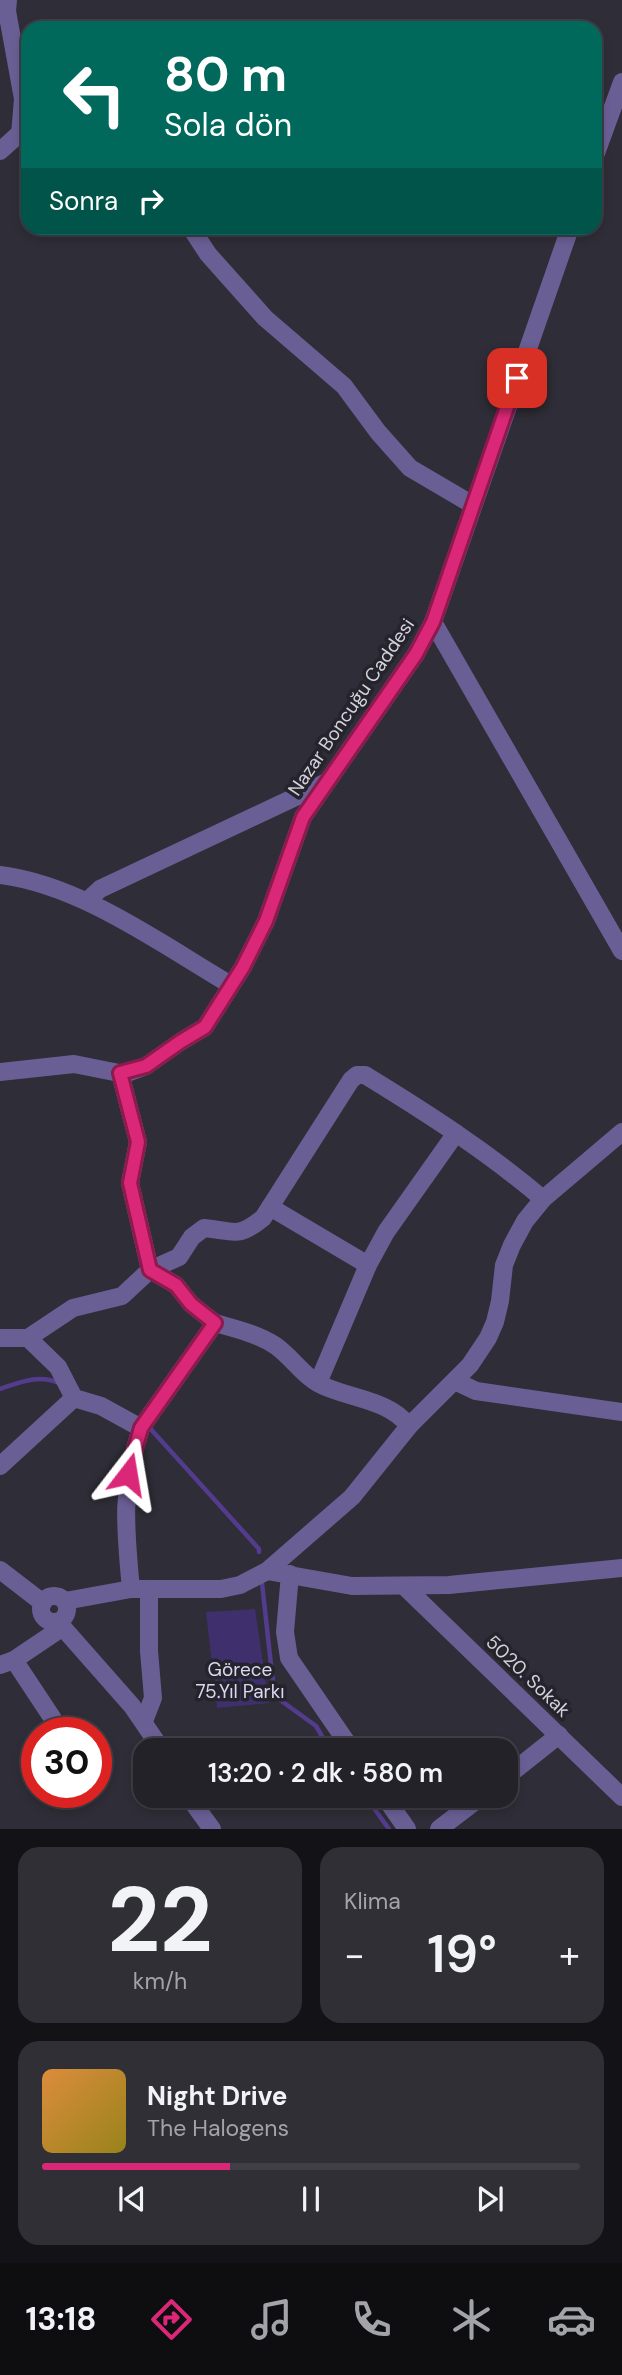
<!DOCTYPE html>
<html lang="tr">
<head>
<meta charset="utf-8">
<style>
	body { margin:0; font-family:"DM Sans",sans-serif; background:#2f2f35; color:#f1f3f6; height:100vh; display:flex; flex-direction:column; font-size:26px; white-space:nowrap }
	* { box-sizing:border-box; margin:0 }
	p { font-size:23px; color:#a3a4a8 }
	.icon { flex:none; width:38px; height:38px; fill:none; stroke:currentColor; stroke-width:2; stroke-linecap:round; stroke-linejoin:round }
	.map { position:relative; height:1829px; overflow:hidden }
	.sheet { display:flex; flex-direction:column; gap:18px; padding:18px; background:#131317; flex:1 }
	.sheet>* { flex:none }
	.guide { position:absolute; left:21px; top:21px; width:581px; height:214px; border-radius:21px; box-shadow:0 4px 10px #0003,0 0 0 2px #403f46; background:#00695c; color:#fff; overflow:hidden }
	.speed { position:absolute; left:21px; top:1717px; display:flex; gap:14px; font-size:35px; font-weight:700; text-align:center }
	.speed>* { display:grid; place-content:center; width:91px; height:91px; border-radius:50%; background:#232229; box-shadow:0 4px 10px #0003,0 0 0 2px #403f46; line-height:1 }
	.speed .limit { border:10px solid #d22; background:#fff; color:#111 }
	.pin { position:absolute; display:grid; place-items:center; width:60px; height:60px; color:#fff; margin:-30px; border-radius:14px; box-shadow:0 4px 10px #0006 }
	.me { position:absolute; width:77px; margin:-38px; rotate:14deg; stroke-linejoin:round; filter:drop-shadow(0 0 5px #0008) }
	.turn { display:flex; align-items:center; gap:24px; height:147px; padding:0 28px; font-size:32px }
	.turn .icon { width:91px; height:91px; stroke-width:2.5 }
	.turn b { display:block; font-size:49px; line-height:60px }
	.then { display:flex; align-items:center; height:66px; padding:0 28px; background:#0003; gap:14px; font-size:26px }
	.big { font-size:52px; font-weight:600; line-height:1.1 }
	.sheet .widget { flex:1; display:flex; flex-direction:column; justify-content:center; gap:10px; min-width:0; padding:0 24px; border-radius:21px; background:#2f2f35 }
	.sheet .dial { align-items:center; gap:0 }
	.dial b { font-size:91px; line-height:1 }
	.song { display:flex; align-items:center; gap:21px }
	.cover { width:84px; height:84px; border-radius:10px; background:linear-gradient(135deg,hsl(30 70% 55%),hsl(50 70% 35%)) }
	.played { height:7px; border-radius:4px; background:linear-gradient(90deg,#db2777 35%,#403f46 35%) }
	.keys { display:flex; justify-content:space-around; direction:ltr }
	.heat { display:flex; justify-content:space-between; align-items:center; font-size:38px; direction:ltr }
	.sheet .tiles { flex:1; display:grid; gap:18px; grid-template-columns:1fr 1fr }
	.widget:last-child { grid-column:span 2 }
	.trip { position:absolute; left:133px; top:1738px; width:385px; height:70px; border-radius:21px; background:#232229; box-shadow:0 4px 10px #0003,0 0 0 2px #403f46; font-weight:600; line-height:70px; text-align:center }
	.tab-bar { display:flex; height:112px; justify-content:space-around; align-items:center; background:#0e0e10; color:#a3a4a8 }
	.tab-bar .icon { width:49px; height:49px }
	.tab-bar .active { color:#db2777 }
	.tab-bar b { font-size:32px; color:#f1f3f6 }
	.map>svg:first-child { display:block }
	.green { fill:#402f6d }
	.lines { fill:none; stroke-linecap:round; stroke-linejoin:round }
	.stream { stroke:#533c8d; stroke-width:4.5 }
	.minor { stroke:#6a5f95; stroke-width:18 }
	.route-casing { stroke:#8e194d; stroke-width:18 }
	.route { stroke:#db2777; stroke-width:12 }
	.labels { text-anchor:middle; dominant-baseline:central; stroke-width:7; stroke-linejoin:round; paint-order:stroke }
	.street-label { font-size:19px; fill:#d3d2d9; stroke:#25242d }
	.park-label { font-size:19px; fill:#dbd8ef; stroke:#25242d }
</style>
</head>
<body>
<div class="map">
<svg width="622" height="1829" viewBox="0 0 622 1829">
	<rect width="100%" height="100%" fill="#2f2d37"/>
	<path class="green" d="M255 1609 269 1703 217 1708 206 1612Z"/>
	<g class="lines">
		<g class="stream">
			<path d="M0 1389C20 1382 39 1374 59 1383"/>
			<path d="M148 1426 259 1549V1552"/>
			<path d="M262 1583 272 1674 276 1697 316 1726 330 1750"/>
			<path d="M365 1796 389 1829"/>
		</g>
		<g class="minor">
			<path d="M8 0 7 11 23 99 20 135"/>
			<path d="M0 151 28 126"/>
			<path d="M595 156 622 82"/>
			<path d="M191 228 208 254 265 318 344 386 378 432 410 468 473 505"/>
			<path d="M433 622 622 951"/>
			<path d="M0 875C81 885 161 944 231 985"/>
			<path d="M87 901 100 889 325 783"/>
			<path d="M0 1072 74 1064 124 1074 146 1066 180 1042 205 1027 243 967 266 921 303 817 416 654 433 622 570 228"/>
			<path d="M120 1073 138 1142 130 1183 150 1270 176 1285 191 1304 215 1323"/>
			<path d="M270 1207 368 1265"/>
			<path d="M0 1338H28L58 1367 74 1398 101 1406 141 1428"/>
			<path d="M28 1338 73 1308 122 1296 150 1270 179 1257 192 1237 204 1228C235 1231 237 1239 263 1218L351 1080 357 1075H365C427 1113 488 1152 543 1199"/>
			<path d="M455 1381 476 1391 622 1412"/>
			<path d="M318 1383 368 1265 386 1232 456 1133"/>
			<path d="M0 1466 74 1398"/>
			<path d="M0 1570 43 1603"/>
			<path d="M267 1571 352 1586 449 1585 622 1568"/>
			<path d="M290 1574 285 1632 289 1658 352 1750"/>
			<path d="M404 1586 622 1797"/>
			<path d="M131 1589C125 1527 121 1488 141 1428L215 1323C236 1329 258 1334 276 1346 295 1360 305 1379 326 1387 354 1399 390 1401 409 1426"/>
			<circle cx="54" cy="1609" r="13"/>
			<path d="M65 1601 131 1589H221L240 1585 267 1571 352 1497 409 1426 470 1365 488 1338 495 1322 500 1301 504 1265 512 1245 525 1221 543 1199 622 1132"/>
			<path d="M58 1622 132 1706 162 1750"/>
			<path d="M14 1660 53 1719"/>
			<path d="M0 1665 14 1660 63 1627"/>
			<path d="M144 1721 153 1698 149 1651V1589"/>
			<path d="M506 1777 559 1735"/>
			<path d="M188 1796 212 1829"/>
			<path d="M384 1796 407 1829"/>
			<path d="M439 1829 482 1796"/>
		</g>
	</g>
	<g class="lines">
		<defs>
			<path id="route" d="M128 1474 141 1428 215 1323 191 1304 176 1285 150 1270 130 1183 138 1142 120 1073 146 1066 180 1042 205 1027 243 967 266 921 303 817 416 654 433 622 517 378"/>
		</defs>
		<use href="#route" class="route-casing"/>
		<use href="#route" class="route"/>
	</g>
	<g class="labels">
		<g class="street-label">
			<text transform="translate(351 707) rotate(-56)">Nazar Boncuğu Caddesi</text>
			<text transform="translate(528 1676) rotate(44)">5020. Sokak</text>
		</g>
		<g class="park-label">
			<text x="240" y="1669">Görece<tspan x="240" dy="22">75.Yıl Parkı</tspan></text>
		</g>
	</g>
</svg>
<div class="speed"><div class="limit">30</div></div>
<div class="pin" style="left:517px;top:378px;background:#d93025"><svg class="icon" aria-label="arrive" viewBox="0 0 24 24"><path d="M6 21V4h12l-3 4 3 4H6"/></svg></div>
<svg class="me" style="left:128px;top:1474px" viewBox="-20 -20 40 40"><path d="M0-17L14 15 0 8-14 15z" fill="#db2777" stroke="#fff" stroke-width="4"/></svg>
<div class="trip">13:20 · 2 dk · 580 m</div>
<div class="guide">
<div class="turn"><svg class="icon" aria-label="left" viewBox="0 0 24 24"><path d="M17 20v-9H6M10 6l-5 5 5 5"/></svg><div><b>80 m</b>Sola dön</div></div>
<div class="then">Sonra<svg class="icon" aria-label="right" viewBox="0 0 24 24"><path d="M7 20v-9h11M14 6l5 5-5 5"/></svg></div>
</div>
</div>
<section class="sheet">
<div class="tiles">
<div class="widget dial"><b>22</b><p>km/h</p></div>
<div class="widget"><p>Klima</p>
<div class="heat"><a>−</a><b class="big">19°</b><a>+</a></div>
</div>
<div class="widget">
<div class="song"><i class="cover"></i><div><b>Night Drive</b><p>The Halogens</p></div></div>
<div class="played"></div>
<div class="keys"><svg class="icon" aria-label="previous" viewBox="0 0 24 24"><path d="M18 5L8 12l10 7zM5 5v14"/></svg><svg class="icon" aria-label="pause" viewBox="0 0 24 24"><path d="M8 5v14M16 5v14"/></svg><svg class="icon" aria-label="next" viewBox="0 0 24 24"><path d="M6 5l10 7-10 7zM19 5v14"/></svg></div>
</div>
</div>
</section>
<nav class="tab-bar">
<b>13:18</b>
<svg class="icon active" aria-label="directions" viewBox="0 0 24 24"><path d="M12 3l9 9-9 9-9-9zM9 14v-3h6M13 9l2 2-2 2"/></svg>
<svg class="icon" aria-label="music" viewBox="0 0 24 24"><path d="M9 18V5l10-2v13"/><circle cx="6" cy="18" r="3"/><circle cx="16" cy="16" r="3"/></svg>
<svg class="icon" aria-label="phone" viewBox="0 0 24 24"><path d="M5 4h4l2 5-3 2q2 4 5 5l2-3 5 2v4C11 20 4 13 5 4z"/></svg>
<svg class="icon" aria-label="climate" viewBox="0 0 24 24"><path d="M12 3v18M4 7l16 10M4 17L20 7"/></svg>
<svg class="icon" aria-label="car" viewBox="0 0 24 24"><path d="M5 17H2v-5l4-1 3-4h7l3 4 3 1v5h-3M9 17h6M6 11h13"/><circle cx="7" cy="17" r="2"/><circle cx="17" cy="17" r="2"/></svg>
</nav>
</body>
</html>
